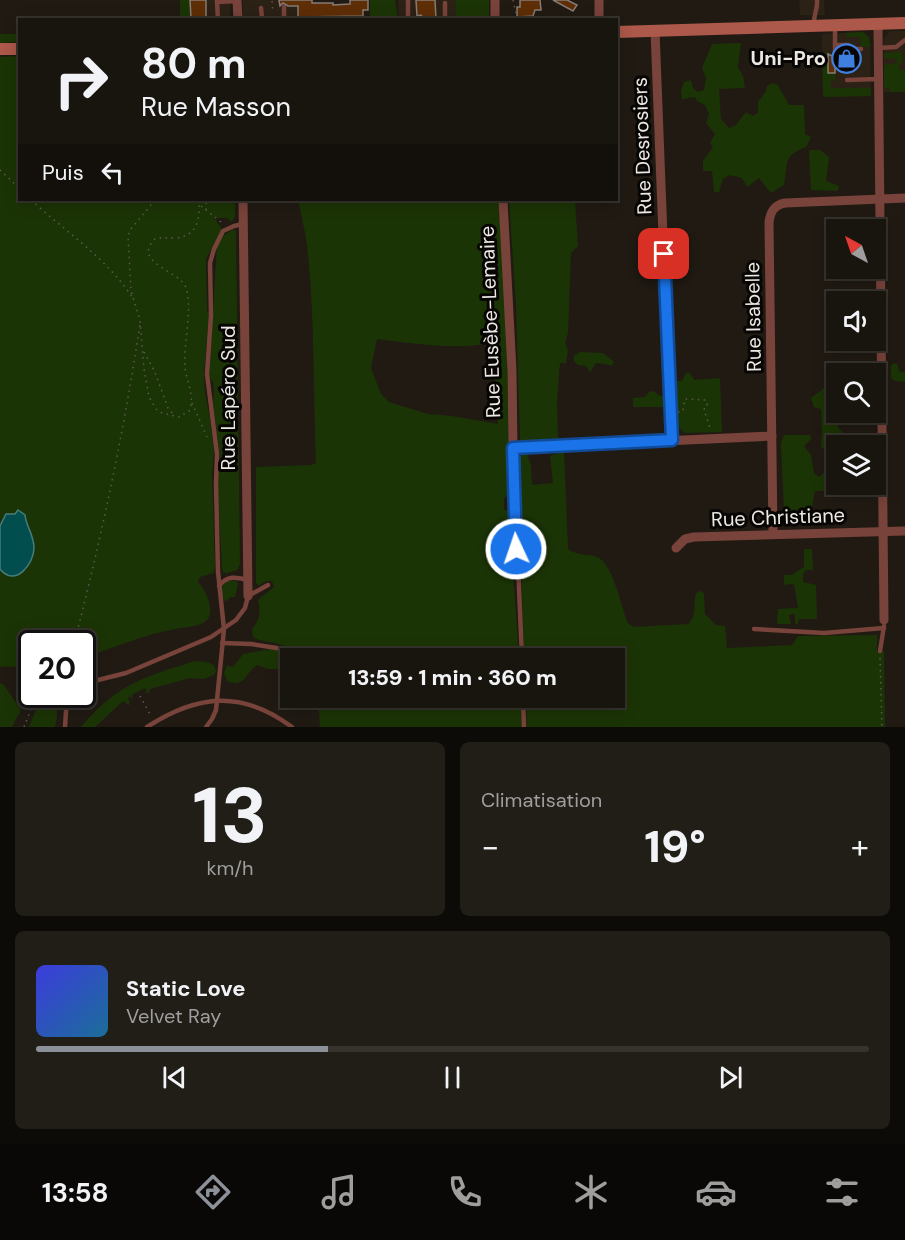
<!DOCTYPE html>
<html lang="fr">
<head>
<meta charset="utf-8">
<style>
	body { margin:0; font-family:"DM Sans",sans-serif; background:#211d17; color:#f1f3f6; height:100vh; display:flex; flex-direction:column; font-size:22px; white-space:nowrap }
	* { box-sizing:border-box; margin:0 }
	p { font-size:20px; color:#9f9e9e }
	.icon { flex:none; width:33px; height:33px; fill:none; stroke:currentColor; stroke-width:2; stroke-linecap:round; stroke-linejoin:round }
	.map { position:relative; height:727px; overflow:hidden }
	.side { display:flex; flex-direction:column; gap:15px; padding:15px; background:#0d0b08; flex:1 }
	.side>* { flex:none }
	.top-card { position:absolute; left:18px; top:18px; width:600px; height:183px; border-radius:0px; box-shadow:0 3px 15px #0003,0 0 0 2px #36332e; background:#18140e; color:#f1f3f6; overflow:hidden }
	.needle { width:39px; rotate:320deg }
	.tools { position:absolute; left:826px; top:219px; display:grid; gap:12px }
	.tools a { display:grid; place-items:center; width:60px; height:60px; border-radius:0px; background:#18140e; box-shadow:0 3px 15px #0003,0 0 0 2px #36332e; font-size:30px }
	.speed { position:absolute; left:18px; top:630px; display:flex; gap:12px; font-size:30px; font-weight:700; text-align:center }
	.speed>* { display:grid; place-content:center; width:78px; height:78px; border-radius:50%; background:#18140e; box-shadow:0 3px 15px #0003,0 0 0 2px #36332e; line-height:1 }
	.speed .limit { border:3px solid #111; border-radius:9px; background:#fff; color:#111 }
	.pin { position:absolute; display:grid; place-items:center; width:51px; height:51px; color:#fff; margin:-26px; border-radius:12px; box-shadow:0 3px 9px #0006 }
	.me { position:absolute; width:66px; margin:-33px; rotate:357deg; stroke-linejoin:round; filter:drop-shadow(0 0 4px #0008) }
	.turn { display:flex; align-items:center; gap:21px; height:126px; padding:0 24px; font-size:27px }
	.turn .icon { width:78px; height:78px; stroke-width:2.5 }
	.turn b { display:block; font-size:42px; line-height:51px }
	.then { display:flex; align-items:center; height:57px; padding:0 24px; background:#0003; gap:12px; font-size:22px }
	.big { font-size:45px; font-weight:800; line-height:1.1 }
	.side .widget { flex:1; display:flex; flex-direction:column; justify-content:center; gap:9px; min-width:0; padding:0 21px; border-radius:9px; background:#211d17 }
	.side .dial { align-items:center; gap:0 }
	.dial b { font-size:78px; line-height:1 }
	.song { display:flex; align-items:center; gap:18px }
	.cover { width:72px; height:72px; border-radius:9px; background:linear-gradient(135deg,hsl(240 70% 55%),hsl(200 70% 35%)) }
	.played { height:6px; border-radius:3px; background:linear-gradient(90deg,#8c9099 35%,#36332e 35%) }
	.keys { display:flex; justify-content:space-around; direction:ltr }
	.heat { display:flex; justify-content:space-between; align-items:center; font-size:33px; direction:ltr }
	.side .tiles { flex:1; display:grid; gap:15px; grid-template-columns:1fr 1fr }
	.widget:last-child { grid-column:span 2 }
	.trip { position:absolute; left:280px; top:648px; width:345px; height:60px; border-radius:0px; background:#18140e; box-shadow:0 3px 15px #0003,0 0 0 2px #36332e; font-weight:800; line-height:60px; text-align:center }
	.dock { display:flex; height:96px; justify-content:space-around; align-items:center; background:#0a0806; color:#9f9e9e }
	.dock .icon { width:42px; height:42px }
	.dock .selected { color:#8c9099 }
	.dock b { font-size:27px; color:#f1f3f6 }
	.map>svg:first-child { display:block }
	.built { fill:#2b2115 }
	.green { fill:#1b3405; fill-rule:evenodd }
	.water { fill:#024d4e; stroke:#487c7b; stroke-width:1.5 }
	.building { fill:#5e2e06; stroke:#867b74; stroke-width:1.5 }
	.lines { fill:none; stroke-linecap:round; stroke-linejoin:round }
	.path { stroke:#5d5852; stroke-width:1.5; stroke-dasharray:1.5 4.5; stroke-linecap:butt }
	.lane { stroke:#78433a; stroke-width:4.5 }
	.street { stroke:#78433a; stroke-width:9 }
	.secondary { stroke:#ac584a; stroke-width:12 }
	.route-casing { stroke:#114b97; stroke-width:15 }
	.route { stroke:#1a73e8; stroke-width:10 }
	.labels { text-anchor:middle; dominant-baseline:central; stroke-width:6; stroke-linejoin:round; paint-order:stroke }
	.poi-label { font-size:20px; font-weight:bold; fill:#ece8e3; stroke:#080604; text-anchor:end }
	.street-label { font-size:20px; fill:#ece8e3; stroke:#080604 }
</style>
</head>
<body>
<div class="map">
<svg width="905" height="727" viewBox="0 0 905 727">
	<rect width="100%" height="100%" fill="#201a13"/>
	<g class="built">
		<path d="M185 0H230V19H186Z"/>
		<rect x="243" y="0" width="55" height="19"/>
		<path d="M398 0H455L456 19H399Z"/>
		<path d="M799 0H824L825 15H800Z"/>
		<path d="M890 31H905V92H884V38Z"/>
		<path d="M863 32 869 37 870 42 871 96 823 97 822 34Z"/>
	</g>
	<g class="green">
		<path d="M180 0H190L191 18 206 17V19L180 20Z"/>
		<path d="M370 0H395L398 19H370Z"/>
		<path d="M455 0H489V19H456Z"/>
		<path d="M863 32 869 37 870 47H861L860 37H847L846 33Z"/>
		<path d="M0 34H19V42L0 43Z"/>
		<path d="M741 43 738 67 743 76 745 88 719 89 721 119 729 128 736 125 746 112 753 116 758 113V102L766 91 767 86 773 83 778 85 789 105H804L805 134 811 137 806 147C781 157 789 163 784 185L771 193 759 178 747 187 742 178 730 175 723 179 719 192H714L712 171H703V161L713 147 710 143 715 134 706 123 709 114 705 105 697 101 695 97 682 99 681 91 684 82 691 80 693 88 698 92 704 90 706 78 702 68 712 44Z"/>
		<path d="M828 52V73H835V81H831V88H869L871 90V96L823 97 822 54Z"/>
		<path d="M902 52 903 63H899V70H905V92H890V88L884 89V65L897 63V59L884 58V53Z"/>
		<path d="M18 56 20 200H235V216L232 222 227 218H214L222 229 206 259 207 311 209 312 204 373 205 393 210 418 214 451 212 474 215 567 213 573 200 577 198 582C206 590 215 610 207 620 201 627 184 627 176 629 145 634 113 648 83 658L82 644H32L31 668C20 669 11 665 0 667V569L3 573 27 569C39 548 33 528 18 511L16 514 10 515 0 526V57Z"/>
		<path d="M809 150H820L829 157 826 181 839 186 838 191 811 190Z"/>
		<path d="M298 200H499L507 335 509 494 504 498V510H509L519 658H291V669H268L257 665C243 675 246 688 227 681L224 673 227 665 233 667 243 654 271 649 290 650C281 641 264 644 253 637L252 629C260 620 261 612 258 600L274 587 272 581H266L259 586 256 583V467L310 465 316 463C313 390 315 317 307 245 305 230 301 215 298 200ZM377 339C416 344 454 350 492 343L498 424 452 416 428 414 389 402 381 394 371 368Z"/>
		<path d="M509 200H575L578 246 571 253 568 333 565 342 568 351 566 363H560L557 400 558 438 520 442 516 305Z"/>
		<path d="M233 229 236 231 240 564 237 570 227 573 223 572 222 568 217 476 220 456 213 403 214 391 213 382 209 377 217 246 223 236Z"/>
		<path d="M580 352 603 353 614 362 611 366 606 364 596 363 590 372 586 366 578 365 574 361V356Z"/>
		<path d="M893 363 897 364 900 372H905V382L895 381 891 378V366Z"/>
		<path d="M844 367 847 373 837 374V383L829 386V400L833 403 837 402V412L842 413 837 421 838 428 844 433 840 435 831 433 827 447 824 449 821 447 822 431 821 409 814 407 811 398C815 395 819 392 823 389 832 376 822 369 844 367Z"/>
		<path d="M686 373H690L694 380 720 378 722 432 684 433 678 426 675 381H682Z"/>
		<path d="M654 391 658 395 663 396 664 407H633V398L645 397 649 392Z"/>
		<path d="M784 435H810L811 439 804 446 811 455 814 473 819 477 832 465 837 468V484L844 485 825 491H815L811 512 806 519 790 515 784 510 781 443Z"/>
		<path d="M564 451 568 549C579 557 591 553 599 558 614 567 621 607 628 623L634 627 688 624C699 614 691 604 697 592L700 591 704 593 705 614 716 625 725 626 727 648 792 645 798 636 877 635V651H884L885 727H527L526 698H615V658H524L518 463 520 456 527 453 531 466 532 485 553 483 550 456Z"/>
		<path d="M804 549H812L813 570H806L803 574V582L816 585 817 619H799L798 624H795V614L789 615 791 624H777L778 609 798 608 794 584 784 585V575H792L804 567Z"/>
		<path d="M227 581H236L238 584 235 597H230L226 602 222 597V587Z"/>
		<path d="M195 661C204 662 215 661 216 671L214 675 203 679 190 678 150 689 149 693H144L147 692 145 688 132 695V700L130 696 128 698 130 704 129 705 123 701 95 727H81C117 684 144 677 195 661Z"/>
		<path d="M0 683 4 685 21 710 12 727H0Z"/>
		<path d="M318 698H520L522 727H320Z"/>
		<path d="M46 700C60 706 58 714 55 727H29L37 707Z"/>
	</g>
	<path class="water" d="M18 510 25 515C26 526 34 535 34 548 34 564 15 588 0 569V526L6 514H15Z"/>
	<g class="building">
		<path d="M190 0H206V17L191 18Z"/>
		<path d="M279 0H312V3H333V5L350 4V0H368V10H363V16L298 17V6H288L283 3 280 6Z"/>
		<path d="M416 0H435L436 19H424L421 15 417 16Z"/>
		<path d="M520 0H540L541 10H535L533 16 517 17V7H520Z"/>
		<path d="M553 0H567L577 5 573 11Z"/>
		<path d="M828 54 836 58 839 54H850V66H835V73H828Z"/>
	</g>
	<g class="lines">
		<g class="path">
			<path d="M513 0 517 18H526L527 16"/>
			<path d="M272 1 273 13"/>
			<path d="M306 17 308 20"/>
			<path d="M339 19 343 17"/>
			<path d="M431 20V19"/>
			<path d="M0 170 20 189"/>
			<path d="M31 200C66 232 108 259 134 300"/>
			<path d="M155 200 131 229 128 236 131 291 140 320 144 369 149 397 156 409 162 413 179 417 189 411C196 399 186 380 185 367 183 343 193 310 186 288 180 270 131 263 155 239 162 237 167 238 174 238 198 237 200 219 199 200"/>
			<path d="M201 206 221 222"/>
			<path d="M206 210V200"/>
			<path d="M144 352 154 370 168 408 174 415"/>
			<path d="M192 403 207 437"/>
			<path d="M678 412 683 411 685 399 706 400 707 405 704 407C705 416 709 422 710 429"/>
			<path d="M74 644C101 539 124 432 140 324"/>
			<path d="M880 658 882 727"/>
			<path d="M140 696 151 716"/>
			<path d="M24 727 31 709 45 694"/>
		</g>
		<g class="lane">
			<path d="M217 0V2L237 1"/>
			<path d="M408 0V20"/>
			<path d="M217 2 218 20"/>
			<path d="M445 3V20"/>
			<path d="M284 7V18"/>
			<path d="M261 8 262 18"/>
			<path d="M420 19V20"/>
			<path d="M262 20 287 18V20"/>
			<path d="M814 25C813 15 818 10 817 0"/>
			<path d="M835 27V54"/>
			<path d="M835 45H848L849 49H861"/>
			<path d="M878 48 896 47 905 40"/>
			<path d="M847 80 878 79"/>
			<path d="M513 448 522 658"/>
			<path d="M219 586C227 575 236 577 248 580"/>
			<path d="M754 629 824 633 884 628"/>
			<path d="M222 643 251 644 283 649"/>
			<path d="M880 651 884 626"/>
			<path d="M82 684 126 673 211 637 236 620 245 608 248 596 268 585"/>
			<path d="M523 698 524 727"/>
			<path d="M65 727 66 711 71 694"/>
			<path d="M147 727C198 694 242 690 292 727"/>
			<path d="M206 727 212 719 216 710 224 629 218 572 216 484 217 454 207 374 211 315 210 263 214 249 223 231 234 226 243 224"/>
		</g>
		<g class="street">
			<path d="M237 0 238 20"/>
			<path d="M599 0V20"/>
			<path d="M495 20V0"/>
			<path d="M878 24 884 620"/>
			<path d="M655 31 671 440"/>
			<path d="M243 200 248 596"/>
			<path d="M503 200 512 371 513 448 772 436"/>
			<path d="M773 534 769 223C770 212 774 205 785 203L905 198"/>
			<path d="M676 548 685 539 694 537 905 531"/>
		</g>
		<g class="secondary">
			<path d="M616 32 905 23"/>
			<path d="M0 49H20"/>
		</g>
	</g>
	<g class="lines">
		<defs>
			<path id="route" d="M516 549 513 448 672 440 664 254"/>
		</defs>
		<use href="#route" class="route-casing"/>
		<use href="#route" class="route"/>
	</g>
	<defs>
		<symbol id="shop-ring" viewBox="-11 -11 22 22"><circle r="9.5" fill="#080604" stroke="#3f7fe0" stroke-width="1.5"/><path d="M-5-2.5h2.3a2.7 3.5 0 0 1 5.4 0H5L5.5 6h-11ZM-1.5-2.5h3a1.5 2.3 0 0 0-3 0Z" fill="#3f7fe0"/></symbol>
	</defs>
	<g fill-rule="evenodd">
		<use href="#shop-ring" x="830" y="42" width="33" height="33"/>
	</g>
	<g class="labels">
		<g class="poi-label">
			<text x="826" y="58">Uni-Pro</text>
		</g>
		<g class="street-label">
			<text transform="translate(642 146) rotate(-92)">Rue Desrosiers</text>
			<text transform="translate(753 317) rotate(-91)">Rue Isabelle</text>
			<text transform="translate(490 322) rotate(-92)">Rue Eusèbe-Lemaire</text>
			<text transform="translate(228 398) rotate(-90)">Rue Lapéro Sud</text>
			<text transform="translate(778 517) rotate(-2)">Rue Christiane</text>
		</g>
	</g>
</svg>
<div class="tools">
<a><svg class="needle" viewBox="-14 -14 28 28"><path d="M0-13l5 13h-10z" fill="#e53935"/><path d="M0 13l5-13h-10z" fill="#9f9e9e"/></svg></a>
<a><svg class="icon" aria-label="sound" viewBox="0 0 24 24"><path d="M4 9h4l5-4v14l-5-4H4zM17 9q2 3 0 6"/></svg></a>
<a><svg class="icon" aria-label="search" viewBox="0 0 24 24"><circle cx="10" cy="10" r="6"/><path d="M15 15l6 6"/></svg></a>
<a><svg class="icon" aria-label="layers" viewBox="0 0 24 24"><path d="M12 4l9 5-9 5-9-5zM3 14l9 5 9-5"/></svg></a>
</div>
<div class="speed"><div class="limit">20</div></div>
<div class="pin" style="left:664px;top:254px;background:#d93025"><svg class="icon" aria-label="arrive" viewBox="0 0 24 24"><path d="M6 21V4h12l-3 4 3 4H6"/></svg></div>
<svg class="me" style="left:516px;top:549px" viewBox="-20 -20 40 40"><circle r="17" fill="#1a73e8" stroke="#fff" stroke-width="3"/><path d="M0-11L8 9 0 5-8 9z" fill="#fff"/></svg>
<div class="trip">13:59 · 1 min · 360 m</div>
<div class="top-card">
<div class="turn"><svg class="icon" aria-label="right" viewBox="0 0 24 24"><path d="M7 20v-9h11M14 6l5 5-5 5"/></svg><div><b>80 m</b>Rue Masson</div></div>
<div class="then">Puis<svg class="icon" aria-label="left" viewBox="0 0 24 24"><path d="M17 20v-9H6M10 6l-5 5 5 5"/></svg></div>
</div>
</div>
<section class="side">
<div class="tiles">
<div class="widget dial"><b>13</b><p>km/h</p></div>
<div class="widget"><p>Climatisation</p>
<div class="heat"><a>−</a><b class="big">19°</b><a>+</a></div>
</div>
<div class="widget">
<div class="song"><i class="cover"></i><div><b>Static Love</b><p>Velvet Ray</p></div></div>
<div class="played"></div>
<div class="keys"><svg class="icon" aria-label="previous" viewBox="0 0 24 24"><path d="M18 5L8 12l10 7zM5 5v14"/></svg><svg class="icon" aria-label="pause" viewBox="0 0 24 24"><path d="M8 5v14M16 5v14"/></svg><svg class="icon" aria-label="next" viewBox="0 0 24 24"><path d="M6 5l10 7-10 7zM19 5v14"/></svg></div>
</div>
</div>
</section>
<nav class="dock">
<b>13:58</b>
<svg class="icon selected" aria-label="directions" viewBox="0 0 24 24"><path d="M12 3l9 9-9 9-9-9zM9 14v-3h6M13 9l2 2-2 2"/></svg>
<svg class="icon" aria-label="music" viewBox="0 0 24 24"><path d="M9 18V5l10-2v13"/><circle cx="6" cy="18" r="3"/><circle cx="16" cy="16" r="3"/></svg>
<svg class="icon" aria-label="phone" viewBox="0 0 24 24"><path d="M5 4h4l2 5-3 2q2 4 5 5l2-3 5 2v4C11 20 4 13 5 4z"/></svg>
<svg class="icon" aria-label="climate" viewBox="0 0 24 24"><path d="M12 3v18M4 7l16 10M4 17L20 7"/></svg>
<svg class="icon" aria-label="car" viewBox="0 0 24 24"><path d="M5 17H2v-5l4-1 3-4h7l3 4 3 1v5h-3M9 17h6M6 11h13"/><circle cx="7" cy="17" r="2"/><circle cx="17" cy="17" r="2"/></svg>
<svg class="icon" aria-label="filters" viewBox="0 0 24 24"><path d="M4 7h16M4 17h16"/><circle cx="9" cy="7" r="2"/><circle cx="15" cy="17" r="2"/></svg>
</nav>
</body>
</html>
